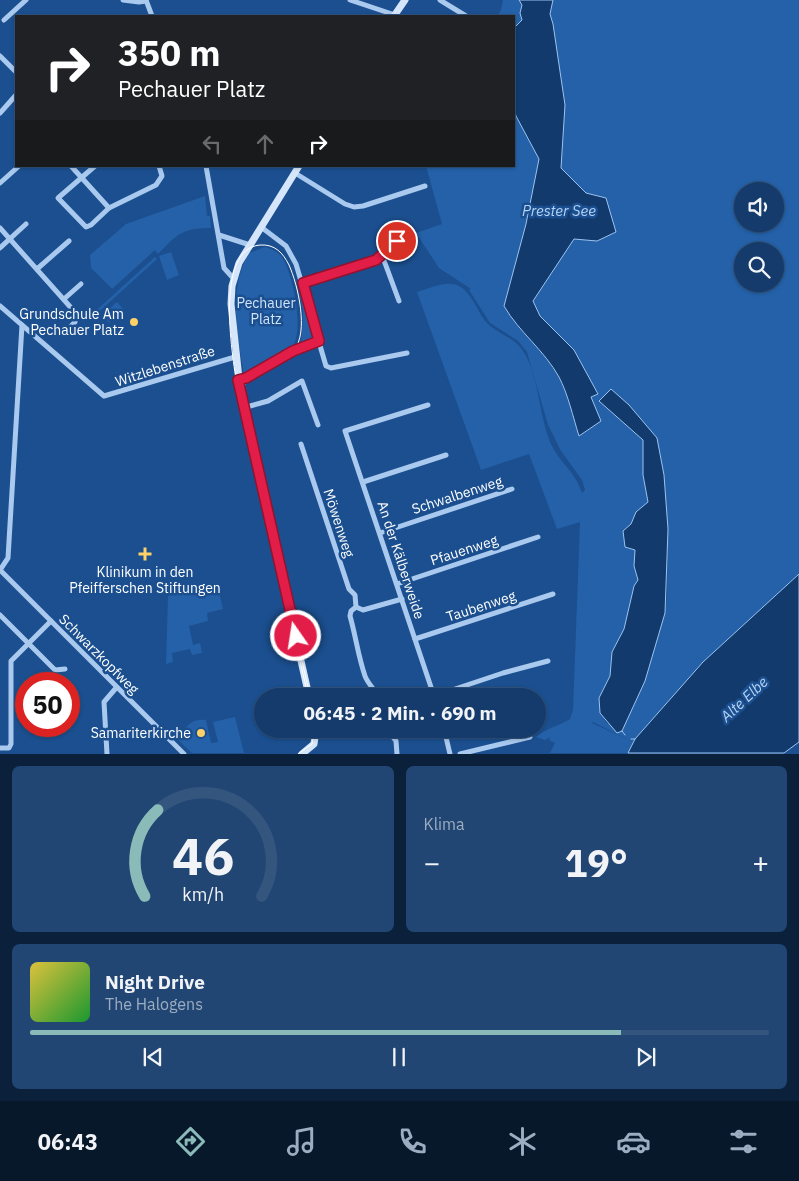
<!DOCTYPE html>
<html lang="de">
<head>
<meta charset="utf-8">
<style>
	body { margin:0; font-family:"IBM Plex Sans",sans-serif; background:#214673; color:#f1f3f6; height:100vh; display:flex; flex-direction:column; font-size:19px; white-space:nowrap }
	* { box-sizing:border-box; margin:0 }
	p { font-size:16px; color:#9dadc1 }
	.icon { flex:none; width:28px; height:28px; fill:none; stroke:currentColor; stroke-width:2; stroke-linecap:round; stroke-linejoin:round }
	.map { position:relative; height:754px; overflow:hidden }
	.sheet { display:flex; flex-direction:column; gap:12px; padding:12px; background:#0b203b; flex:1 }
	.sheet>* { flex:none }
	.hud { position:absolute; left:15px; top:15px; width:500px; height:152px; border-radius:0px; box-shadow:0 1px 4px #0004,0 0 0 1px #33557e; background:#202124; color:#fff; overflow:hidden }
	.fabs { position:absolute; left:734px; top:182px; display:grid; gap:10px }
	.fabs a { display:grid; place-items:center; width:50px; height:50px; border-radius:50%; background:#143b6b; box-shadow:0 1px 4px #0004,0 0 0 1px #33557e; font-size:25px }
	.speed { position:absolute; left:15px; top:672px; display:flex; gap:10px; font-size:25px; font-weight:700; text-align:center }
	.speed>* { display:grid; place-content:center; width:65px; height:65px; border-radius:50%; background:#143b6b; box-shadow:0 1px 4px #0004,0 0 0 1px #33557e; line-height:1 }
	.speed .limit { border:8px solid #d22; background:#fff; color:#111 }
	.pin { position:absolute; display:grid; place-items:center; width:42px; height:42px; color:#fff; margin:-21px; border:2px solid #fff; border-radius:50%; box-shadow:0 1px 5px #0007 }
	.me { position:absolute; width:55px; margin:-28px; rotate:347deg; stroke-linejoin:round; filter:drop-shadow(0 0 4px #0008) }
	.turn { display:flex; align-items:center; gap:18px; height:105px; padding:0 20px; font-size:22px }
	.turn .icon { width:65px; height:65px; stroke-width:2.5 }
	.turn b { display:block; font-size:35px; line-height:42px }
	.lanes { display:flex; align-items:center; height:48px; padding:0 20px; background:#0003; justify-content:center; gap:25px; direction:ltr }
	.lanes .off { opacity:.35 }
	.big { font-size:38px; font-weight:700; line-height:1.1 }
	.sheet .widget { flex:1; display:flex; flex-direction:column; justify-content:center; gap:8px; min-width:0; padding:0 18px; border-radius:8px; background:#214673 }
	.sheet .dial { align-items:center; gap:0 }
	.dial svg { height:130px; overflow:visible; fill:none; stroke:#33557e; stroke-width:7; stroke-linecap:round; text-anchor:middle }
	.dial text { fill:#f1f3f6; stroke:none }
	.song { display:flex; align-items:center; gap:15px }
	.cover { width:60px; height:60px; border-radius:8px; background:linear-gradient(135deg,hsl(50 70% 55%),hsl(130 70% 35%)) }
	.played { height:5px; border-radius:2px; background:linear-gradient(90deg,#8bbbb9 80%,#33557e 80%) }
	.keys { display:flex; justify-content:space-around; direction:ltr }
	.heat { display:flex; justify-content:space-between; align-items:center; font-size:28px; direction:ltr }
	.sheet .tiles { flex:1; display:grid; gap:12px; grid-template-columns:1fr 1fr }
	.widget:last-child { grid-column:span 2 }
	.trip { position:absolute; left:254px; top:688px; width:292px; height:50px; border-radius:25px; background:#143b6b; box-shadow:0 1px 4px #0004,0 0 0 1px #33557e; font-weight:700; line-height:50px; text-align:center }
	.tabs { display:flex; height:80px; justify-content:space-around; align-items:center; background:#08182b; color:#9dadc1 }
	.tabs .icon { width:35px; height:35px }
	.tabs .on { color:#8bbbb9 }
	.tabs b { font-size:22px; color:#f1f3f6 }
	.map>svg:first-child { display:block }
	.green { fill:#2461a8; fill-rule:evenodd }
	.water { fill:#123a6d; stroke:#9cc4f0 }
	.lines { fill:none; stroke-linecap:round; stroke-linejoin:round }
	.stream { stroke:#9cc4f0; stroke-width:1 }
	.street { stroke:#a9c9ee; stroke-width:5 }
	.secondary { stroke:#d6e6fa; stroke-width:7 }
	.tram { stroke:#fff; stroke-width:1 }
	.route-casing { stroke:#92132f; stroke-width:12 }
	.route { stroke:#e11d48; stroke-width:9 }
	.poi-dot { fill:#ffd166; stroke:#1b4f8f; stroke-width:2 }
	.labels { text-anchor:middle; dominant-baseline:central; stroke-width:5; stroke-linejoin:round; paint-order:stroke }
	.park-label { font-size:14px; fill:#cfe3fa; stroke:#1b4f8f }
	.poi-label { font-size:14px; fill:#fff; stroke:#1b4f8f; text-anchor:end }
	.street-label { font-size:14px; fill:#fff; stroke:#1b4f8f }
	.water-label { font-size:15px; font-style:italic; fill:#b5d3f5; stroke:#1b4f8f }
</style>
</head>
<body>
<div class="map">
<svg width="799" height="754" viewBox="0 0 799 754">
	<rect width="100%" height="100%" fill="#1b4f8f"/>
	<g class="green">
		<path d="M503 0H519L522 5V20L514 28V16H497L501 10Z"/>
		<path d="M553 0H799V574L703 662 633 742 593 722 592 723 642 746 639 753H550L555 743 549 740 550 737 545 740 536 737C546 728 559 726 570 719L573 710 580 522 557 529 529 454 481 470 417 292C440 285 458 274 473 301 478 308 481 317 487 323 497 333 512 337 521 348 540 373 538 417 552 446 561 464 575 471 582 493L585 490 582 480 561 451 548 425 527 352 518 341 490 323 469 290 471 289 439 268 416 233 442 224 426 166H514V108L516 116 539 159 526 224 504 306C519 332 544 350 558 376 568 394 573 416 579 435L591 397 597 394 574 350 540 316 533 301 574 239 597 241 606 198 586 193 561 168 565 105 553 24 550 14ZM742 191H775V224H742ZM742 251H775V284H742ZM599 401 657 438 664 475 668 529 667 597 665 613 645 681 641 690 607 724 600 712 599 698 610 676 612 652 625 629 634 586 638 580 634 566 635 550 627 548 625 529 631 524 635 515 648 502 643 475V440Z"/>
		<path d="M205 196 207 216H210L211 228C183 228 177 234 158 254L155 250 112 289 91 268 90 255 126 224Z"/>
		<path d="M265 247C271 249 277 251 281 256 293 272 304 328 293 346 287 355 255 373 244 376 238 334 227 291 249 253Z"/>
		<path d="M171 252 179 275 167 280 159 256Z"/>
		<path d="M155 257 157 259 91 319 89 317Z"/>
		<path d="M299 286 315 338 301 345 303 313Z"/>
		<path d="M117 302 124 310 109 323 102 315Z"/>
		<path d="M213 584 218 587 223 609 207 613 208 621 189 626 193 645 200 643 202 653 192 655 190 649 172 653 173 662 166 664 168 596 173 592Z"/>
		<path d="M235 717 244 753H192L178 740C185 728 190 718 206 720L211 743 218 742 213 722Z"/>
	</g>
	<g class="water">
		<path d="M519 0H553L550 14 553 24 565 105 561 168 586 193 606 198 616 232 597 241 574 239 533 301 540 316 574 350 598 394 591 397 601 421 579 436C573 417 568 394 559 377 544 350 519 332 504 306L526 224 539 159 516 116 514 108V28L522 20 520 13 522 5Z"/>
		<path d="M611 389 629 405 657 438 664 475 668 529 665 613 645 681 622 731 617 733 600 713 599 698 610 676 612 652 624 629 634 586 638 580 634 566 635 550 625 547 623 531 631 524 636 512 648 502 643 475V440L599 401Z"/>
		<path d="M799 574V742L784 753H628L635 739 703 662Z"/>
	</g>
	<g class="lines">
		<g class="stream">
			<path d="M622 731 625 735"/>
			<path d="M631 739H635"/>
		</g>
		<g class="street">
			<path d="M123 0 139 2 146 1"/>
			<path d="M146 0 152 16"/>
			<path d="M350 0 395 15"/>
			<path d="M440 0 466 16"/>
			<path d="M4 20 26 0"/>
			<path d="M0 56 16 72"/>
			<path d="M0 113 16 95"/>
			<path d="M71 166 109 208 156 185 162 176 159 166"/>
			<path d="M95 166 58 198 86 227 91 225 109 208"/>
			<path d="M206 166 224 268 234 279"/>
			<path d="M295 173 345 204 354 207 363 206 425 186"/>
			<path d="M0 183 19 166"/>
			<path d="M261 227 286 246 296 264 326 366 331 368 407 353"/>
			<path d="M0 228 73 310 77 316 75 322 63 334"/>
			<path d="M219 235 250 245"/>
			<path d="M0 248 26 224"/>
			<path d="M382 255 399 301"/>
			<path d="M37 269 69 241"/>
			<path d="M303 283 376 260 396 242 406 238"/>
			<path d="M64 299 81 284"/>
			<path d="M0 306 104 396 235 357"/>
			<path d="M238 380C262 375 292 350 319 341"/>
			<path d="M428 405 345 431 434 696"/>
			<path d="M243 408 268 401 302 381 318 425"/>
			<path d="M301 444 349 589 355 595 356 607 351 611 350 616C356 637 358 656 365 676 368 684 374 688 377 696"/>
			<path d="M363 482 446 455"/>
			<path d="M380 533 512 489"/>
			<path d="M0 570 184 754"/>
			<path d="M0 570 8 558 22 325"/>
			<path d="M397 584 538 537"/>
			<path d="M356 607 363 610 402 599"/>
			<path d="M0 615 55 670 65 669"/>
			<path d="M415 639 553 594"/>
			<path d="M434 696 503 673 548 661"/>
			<path d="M387 729 396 741 397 754"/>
			<path d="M444 729 450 754"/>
			<path d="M0 748H9L11 744V661L51 621"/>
			<path d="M107 754 104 702 116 688"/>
			<path d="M460 754 530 737"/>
		</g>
		<g class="secondary">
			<path d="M394 16 405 0"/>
			<path d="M299 166 239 263 232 286 231 304 241 397 309 696"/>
			<path d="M302 754 314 744 316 729"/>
		</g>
		<g class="tram">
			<path d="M308 696 238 391C233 361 213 249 260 245 275 244 283 253 289 265 298 285 309 332 294 350 279 369 240 368 242 399L310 696"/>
			<path d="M298 754 312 744 314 729"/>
		</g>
	</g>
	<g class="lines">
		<defs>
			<path id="route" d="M296 636 238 380 246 378 293 351 319 341 303 283 376 260 397 241"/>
		</defs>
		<use href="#route" class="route-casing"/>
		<use href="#route" class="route"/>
	</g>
	<g class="poi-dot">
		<circle cx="134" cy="322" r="5"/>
		<path d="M142.5 546.5h5v5h5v5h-5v5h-5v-5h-5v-5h5z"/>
		<circle cx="201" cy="733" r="5"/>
	</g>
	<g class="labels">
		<g class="park-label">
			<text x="266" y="303">Pechauer<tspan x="266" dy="16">Platz</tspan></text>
		</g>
		<g class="poi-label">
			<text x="124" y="314">Grundschule Am<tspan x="124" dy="16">Pechauer Platz</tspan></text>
			<text x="145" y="572" text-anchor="middle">Klinikum in den<tspan x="145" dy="16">Pfeifferschen Stiftungen</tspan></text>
			<text x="191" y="733">Samariterkirche</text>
		</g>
		<g class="street-label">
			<text transform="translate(165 366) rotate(-18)">Witzlebenstraße</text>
			<text transform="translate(457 495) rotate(-18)">Schwalbenweg</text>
			<text transform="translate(339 523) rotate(72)">Möwenweg</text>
			<text transform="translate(464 550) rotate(-18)">Pfauenweg</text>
			<text transform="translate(401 560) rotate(72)">An der Kälberweide</text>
			<text transform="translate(481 606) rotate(-18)">Taubenweg</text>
			<text transform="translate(99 654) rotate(45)">Schwarzkopfweg</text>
		</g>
		<g class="water-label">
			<text x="559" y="210">Prester See</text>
			<text transform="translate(744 699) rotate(-43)">Alte Elbe</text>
		</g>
	</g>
</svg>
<div class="fabs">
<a><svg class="icon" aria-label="sound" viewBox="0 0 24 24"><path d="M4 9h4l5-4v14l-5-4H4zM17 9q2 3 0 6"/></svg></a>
<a><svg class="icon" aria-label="search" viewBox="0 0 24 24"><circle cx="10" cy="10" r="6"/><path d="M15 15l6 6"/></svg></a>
</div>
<div class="speed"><div class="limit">50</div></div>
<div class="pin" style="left:397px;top:241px;background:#d93025"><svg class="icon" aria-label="arrive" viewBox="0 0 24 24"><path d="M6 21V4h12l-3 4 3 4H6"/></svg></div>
<svg class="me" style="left:296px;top:636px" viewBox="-20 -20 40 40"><circle r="17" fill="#e11d48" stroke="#fff" stroke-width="3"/><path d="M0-11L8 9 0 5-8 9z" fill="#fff"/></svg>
<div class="trip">06:45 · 2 Min. · 690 m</div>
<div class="hud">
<div class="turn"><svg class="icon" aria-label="right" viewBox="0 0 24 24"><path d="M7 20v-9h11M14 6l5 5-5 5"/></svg><div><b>350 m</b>Pechauer Platz</div></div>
<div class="lanes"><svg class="icon off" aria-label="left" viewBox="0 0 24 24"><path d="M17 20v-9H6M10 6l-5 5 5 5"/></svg><svg class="icon off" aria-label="ahead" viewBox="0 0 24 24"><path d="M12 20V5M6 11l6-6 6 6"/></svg><svg class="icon" aria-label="right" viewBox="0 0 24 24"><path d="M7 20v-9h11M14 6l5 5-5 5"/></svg></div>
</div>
</div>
<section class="sheet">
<div class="tiles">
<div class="widget dial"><svg viewBox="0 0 100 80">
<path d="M14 69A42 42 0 1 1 86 69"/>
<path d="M14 69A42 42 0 0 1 22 16" stroke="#8bbbb9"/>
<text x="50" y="56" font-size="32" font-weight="700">46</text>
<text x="50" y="72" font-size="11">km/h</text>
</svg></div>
<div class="widget"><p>Klima</p>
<div class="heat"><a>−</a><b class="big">19°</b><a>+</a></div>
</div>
<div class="widget">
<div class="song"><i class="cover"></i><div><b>Night Drive</b><p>The Halogens</p></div></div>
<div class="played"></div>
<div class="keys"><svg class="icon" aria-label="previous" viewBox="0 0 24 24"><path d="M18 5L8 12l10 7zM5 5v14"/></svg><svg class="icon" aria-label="pause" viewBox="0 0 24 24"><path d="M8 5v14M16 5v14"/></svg><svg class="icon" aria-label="next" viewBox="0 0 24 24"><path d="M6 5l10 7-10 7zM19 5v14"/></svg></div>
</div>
</div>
</section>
<nav class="tabs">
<b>06:43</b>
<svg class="icon on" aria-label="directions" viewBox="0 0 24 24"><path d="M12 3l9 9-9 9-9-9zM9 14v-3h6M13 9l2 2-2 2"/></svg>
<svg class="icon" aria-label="music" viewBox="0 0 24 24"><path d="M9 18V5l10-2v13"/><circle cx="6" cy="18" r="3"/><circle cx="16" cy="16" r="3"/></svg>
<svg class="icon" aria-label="phone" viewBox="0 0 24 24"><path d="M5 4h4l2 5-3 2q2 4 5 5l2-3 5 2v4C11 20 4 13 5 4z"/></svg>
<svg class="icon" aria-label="climate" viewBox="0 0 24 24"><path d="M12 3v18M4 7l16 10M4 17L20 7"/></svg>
<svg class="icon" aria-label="car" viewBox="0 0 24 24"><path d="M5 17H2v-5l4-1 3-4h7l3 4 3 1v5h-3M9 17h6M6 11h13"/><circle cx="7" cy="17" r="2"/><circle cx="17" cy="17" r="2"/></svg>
<svg class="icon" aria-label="filters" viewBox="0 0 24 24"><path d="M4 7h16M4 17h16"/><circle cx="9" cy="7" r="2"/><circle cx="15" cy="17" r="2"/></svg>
</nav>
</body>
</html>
